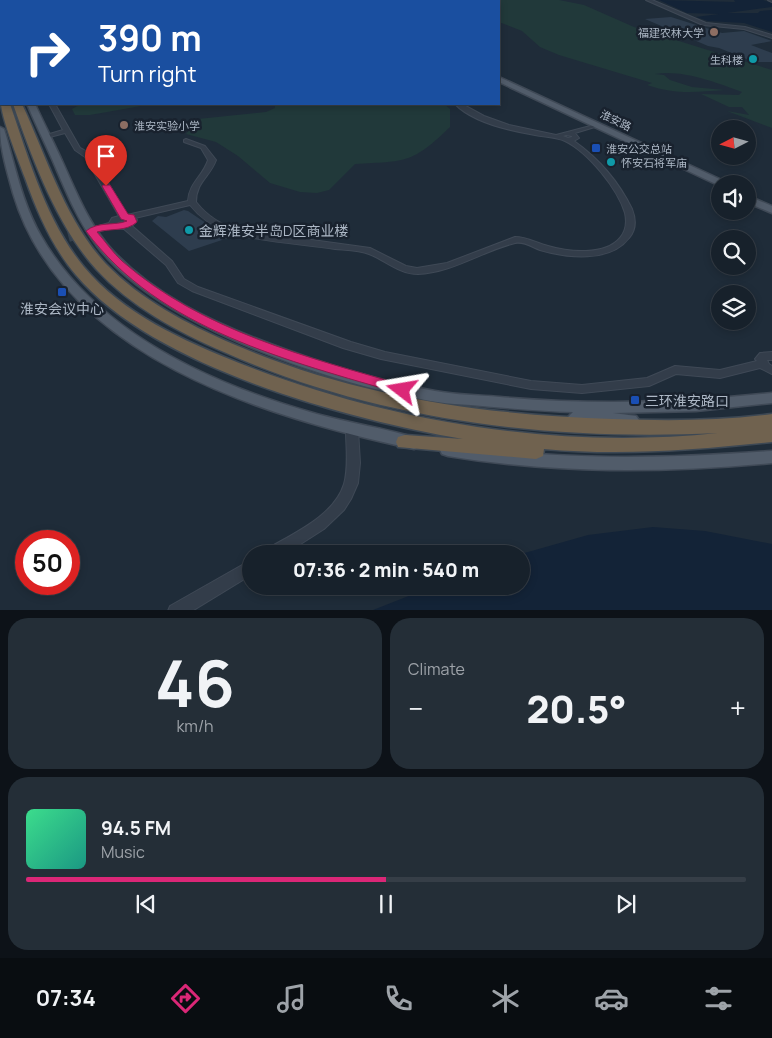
<!DOCTYPE html>
<html lang="en">
<head>
<meta charset="utf-8">
<style>
	body { margin:0; font-family:Manrope,"Noto Sans SC",sans-serif; background:#242e37; color:#f1f3f6; height:100vh; display:flex; flex-direction:column; font-size:19px; white-space:nowrap }
	* { box-sizing:border-box; margin:0 }
	p { font-size:16px; color:#9ea3a9 }
	.icon { flex:none; width:28px; height:28px; fill:none; stroke:currentColor; stroke-width:2; stroke-linecap:round; stroke-linejoin:round }
	.map { position:relative; height:610px; overflow:hidden }
	.sheet { display:flex; flex-direction:column; gap:8px; padding:8px; background:#0d1218; flex:1 }
	.sheet>* { flex:none }
	.top-card { position:absolute; left:0px; top:0px; width:500px; height:105px; box-shadow:0 2px 8px #0003,0 0 0 1px #363e47; background:#1a4fa0; color:#fff; overflow:hidden }
	.needle { width:32px; rotate:264deg }
	.buttons { position:absolute; left:711px; top:120px; display:grid; gap:10px }
	.buttons a { display:grid; place-items:center; width:45px; height:45px; border-radius:50%; background:#17212b; box-shadow:0 2px 8px #0003,0 0 0 1px #363e47; font-size:25px }
	.speed { position:absolute; left:15px; top:530px; display:flex; gap:10px; font-size:25px; font-weight:700; text-align:center }
	.speed>* { display:grid; place-content:center; width:65px; height:65px; border-radius:50%; background:#17212b; box-shadow:0 2px 8px #0003,0 0 0 1px #363e47; line-height:1 }
	.speed .limit { border:8px solid #d22; background:#fff; color:#111 }
	.pin { position:absolute; display:grid; place-items:center; width:42px; height:42px; color:#fff; margin:-51px -21px; border-radius:50% 50% 50% 0; rotate:-45deg; box-shadow:0 0 5px #0007 }
	.pin .icon { rotate:45deg }
	.me { position:absolute; width:55px; margin:-28px; rotate:284deg; stroke-linejoin:round; filter:drop-shadow(0 0 4px #0008) }
	.turn { display:flex; align-items:center; gap:18px; height:105px; padding:0 15px; font-size:22px }
	.turn .icon { width:65px; height:65px; stroke-width:2.5 }
	.turn b { display:block; font-size:35px; line-height:42px }
	.big { font-size:38px; font-weight:800; line-height:1.1 }
	.sheet .widget { flex:1; display:flex; flex-direction:column; justify-content:center; gap:8px; min-width:0; padding:0 18px; border-radius:20px; background:#242e37 }
	.sheet .dial { align-items:center; gap:0 }
	.dial b { font-size:65px; line-height:1 }
	.song { display:flex; align-items:center; gap:15px }
	.cover { width:60px; height:60px; border-radius:8px; background:linear-gradient(135deg,hsl(150 70% 55%),hsl(170 70% 35%)) }
	.played { height:5px; border-radius:2px; background:linear-gradient(90deg,#db2777 50%,#363e47 50%) }
	.keys { display:flex; justify-content:space-around; direction:ltr }
	.heat { display:flex; justify-content:space-between; align-items:center; font-size:28px; direction:ltr }
	.sheet .tiles { flex:1; display:grid; gap:8px; grid-template-columns:1fr 1fr }
	.widget:last-child { grid-column:span 2 }
	.trip { position:absolute; left:242px; top:545px; width:288px; height:50px; border-radius:25px; background:#17212b; box-shadow:0 2px 8px #0003,0 0 0 1px #363e47; font-weight:800; line-height:50px; text-align:center }
	.tab-bar { display:flex; height:80px; justify-content:space-around; align-items:center; background:#090d11; color:#9ea3a9 }
	.tab-bar .icon { width:35px; height:35px }
	.tab-bar .selected { color:#db2777 }
	.tab-bar b { font-size:22px; color:#f1f3f6 }
	.map>svg:first-child { display:block }
	.green { fill:#21393a }
	.water { fill:#132337 }
	.building { fill:#2e3d4e }
	.lines { fill:none; stroke-linecap:round; stroke-linejoin:round }
	.major-tunnel { stroke:#34414e; stroke-width:10; stroke-dasharray:10 5; stroke-linecap:butt }
	.minor-casing { stroke:#3f4956; stroke-width:2 }
	.major-casing { stroke:#3f4956; stroke-width:3 }
	.highway-casing { stroke:#3d4854; stroke-width:3 }
	.minor { fill:#333d4a; fill-rule:evenodd }
	.major { fill:#515c6a; fill-rule:evenodd }
	.highway { fill:#70624f; fill-rule:evenodd }
	.route { fill:#db2777; stroke:#8e194d }
	.education-dot { fill:#8d6e63; stroke:#19222e; stroke-width:2 }
	.culture-dot { fill:#0f9aa8; stroke:#19222e; stroke-width:2 }
	.transit-dot { fill:#1a4fb4; stroke:#19222e; stroke-width:2 }
	.labels { text-anchor:middle; dominant-baseline:central; stroke-width:5; stroke-linejoin:round; paint-order:stroke }
	.far-poi-label { font-size:11px; fill:#adb8c6; stroke:#19222e; text-anchor:start }
	.far-street-label { font-size:11px; fill:#adb8c6; stroke:#19222e }
	.poi-label { font-size:14px; fill:#adb8c6; stroke:#19222e; text-anchor:start }
</style>
</head>
<body>
<div class="map">
<svg width="772" height="611" viewBox="0 0 772 611">
	<rect width="100%" height="100%" fill="#1f2c39"/>
	<g class="green">
		<path d="M464 0H559L584 5 634 27 772 70V128L727 111 749 115 742 107H729L701 94 739 95 742 92C718 83 682 69 655 74L664 75 670 80 692 87 725 90C696 92 676 95 647 85L652 83 559 55 540 47 522 31 499 22V1Z"/>
		<path d="M81 104H152L90 115H75L72 109Z"/>
		<path d="M275 104H444L450 109V127C412 164 406 161 355 164L329 190 317 193 300 192 270 183 238 156 216 142 186 134 198 119 266 112 275 108Z"/>
	</g>
	<g class="water">
		<path d="M659 0 735 2 734 0H763L772 3V7L727 13H758L760 11 772 10V32L744 23 708 21 696 17 719 14 687 13Z"/>
		<path d="M653 527 705 531 772 544V610H373L434 586H521V554L588 535Z"/>
	</g>
	<g class="building">
		<path d="M671 17 722 33 744 31 772 41 751 45 772 53V62H754L719 48 708 46 645 19Z"/>
		<path d="M184 210 188 211 228 238 189 251 152 221 158 216 166 217Z"/>
	</g>
	<g class="lines">
		<path class="major-tunnel" d="M54 241 83 233"/>
		<defs>
			<g id="minor">
				<path d="M646 0H652L706 23 745 27 772 35V38L744 29 703 25Z"/>
				<path d="M768 0H772V2Z"/>
				<path d="M0 51 1 52V56L0 55Z"/>
				<path d="M49 104H55L80 148 91 154 127 215 188 201C189 183 203 176 208 160L201 148 184 142V140L186 139 205 146 216 160C210 177 196 182 196 202 207 216 223 226 240 230L370 248 406 266 417 268 447 263 515 237C527 237 536 243 548 246 568 252 605 256 620 238 626 231 627 222 625 213 618 189 588 152 565 141 556 137 545 137 535 135 511 131 472 122 455 104H462L484 116 509 125 556 135 598 124V126L575 133 579 138 574 141C598 158 619 182 632 209 636 219 636 230 629 238 610 263 567 258 540 250 532 247 524 241 515 243 483 251 451 273 418 274 399 274 385 260 369 254 359 250 346 250 335 249 301 244 264 242 230 233 214 227 201 219 190 205L135 218 137 220 132 226 172 261 184 279 198 287 351 342 385 352 531 381 582 385 647 378 675 366 720 370 757 361 755 359 760 353 772 352V360H767L769 364 772 366V374L760 368 720 378 676 374 649 386 582 393 531 389 381 359 343 348 192 291 178 283 166 265 124 229 111 228 91 234 88 233 87 231 88 229 109 223 112 218 119 216 85 157 75 150 65 133 46 138 43 136 63 130ZM566 135 572 136V137L568 138 563 136ZM126 220 128 221 122 224H117L118 222Z"/>
				<path d="M352 425 356 427 358 430 360 463 358 483 351 499 344 510 324 529 285 554H265L267 549C294 533 334 516 344 484 349 467 346 447 346 430L348 427Z"/>
				<path d="M251 560V575L192 611H168L170 606Z"/>
			</g>
			<g id="major">
				<path d="M0 0H4L1 2Z"/>
				<path d="M337 0H346L347 1H339Z"/>
				<rect x="0" y="65" width="1" height="5"/>
				<path d="M499 77 726 182 728 184H720V186L499 82Z"/>
				<path d="M27 104H35C44 124 54 143 63 163 77 194 90 227 114 252 155 295 210 321 265 342 320 363 377 381 435 391 456 395 479 395 500 397 591 405 681 403 772 393V403L696 411 613 413 636 416 639 420 636 424 631 426 576 423 571 421 568 417 573 412C539 411 505 408 471 405 460 404 449 404 437 402 338 386 159 327 97 246 77 220 65 189 52 159 44 141 35 123 27 104Z"/>
				<path d="M0 127 4 129C15 165 22 203 41 236 96 332 211 384 313 413 348 423 385 428 420 439L422 443 420 447 414 449C265 417 62 357 13 193 7 171 0 149 0 127Z"/>
				<path d="M748 196 772 206V213L748 203Z"/>
				<path d="M448 444C556 461 663 459 772 451V463C663 473 556 474 448 456L442 454 440 450 442 446Z"/>
			</g>
			<g id="highway">
				<path d="M0 76 1 77V83L0 82Z"/>
				<path d="M1 103 10 104C29 159 46 221 84 267 123 314 184 341 239 363 390 422 556 450 718 433 550 441 378 421 224 352 178 332 131 307 96 269 57 226 32 158 13 104H22C47 158 65 220 106 264 141 300 187 324 233 344 354 396 482 415 613 419 666 421 719 421 772 414V442C696 450 620 456 544 449L543 456 536 459 398 447 396 442 398 437 405 435 463 439C347 419 153 367 76 275 52 247 37 212 25 178 19 162 1 117 1 103Z"/>
			</g>
		</defs>
		<use href="#minor" class="minor-casing"/>
		<use href="#major" class="major-casing"/>
		<use href="#highway" class="highway-casing"/>
		<use href="#minor" class="minor"/>
		<use href="#major" class="major"/>
		<use href="#highway" class="highway"/>
	</g>
	<path class="route" d="M103 185H110L128 214 134 215 137 222C126 232 111 228 97 232 105 241 113 253 122 261 202 331 307 357 407 386L408 390 407 393 402 394C290 361 159 330 86 231 98 221 115 226 127 221L121 219 102 186Z"/>
	<g class="education-dot">
		<circle cx="714" cy="32" r="5"/>
		<circle cx="124" cy="125" r="5"/>
	</g>
	<g class="culture-dot">
		<circle cx="753" cy="59" r="5"/>
		<circle cx="611" cy="162" r="5"/>
		<circle cx="189" cy="230" r="5"/>
	</g>
	<g class="transit-dot">
		<rect x="591" y="143" width="10" height="10" rx="2.5"/>
		<rect x="57" y="287" width="10" height="10" rx="2.5"/>
		<rect x="630" y="395" width="10" height="10" rx="2.5"/>
	</g>
	<g class="labels">
		<g class="far-poi-label">
			<text x="704" y="32" text-anchor="end">福建农林大学</text>
			<text x="743" y="59" text-anchor="end">生科楼</text>
			<text x="134" y="125">淮安实验小学</text>
			<text x="606" y="148">淮安公交总站</text>
			<text x="621" y="162">怀安石将军庙</text>
		</g>
		<g class="far-street-label">
			<text transform="translate(616 120) rotate(25)">淮安路</text>
		</g>
		<g class="poi-label">
			<text x="199" y="230">金辉淮安半岛D区商业楼</text>
			<text x="62" y="308" text-anchor="middle">淮安会议中心</text>
			<text x="645" y="400">三环淮安路口</text>
		</g>
	</g>
</svg>
<div class="buttons">
<a><svg class="needle" viewBox="-14 -14 28 28"><path d="M0-13l5 13h-10z" fill="#e53935"/><path d="M0 13l5-13h-10z" fill="#9ea3a9"/></svg></a>
<a><svg class="icon" aria-label="sound" viewBox="0 0 24 24"><path d="M4 9h4l5-4v14l-5-4H4zM17 9q2 3 0 6"/></svg></a>
<a><svg class="icon" aria-label="search" viewBox="0 0 24 24"><circle cx="10" cy="10" r="6"/><path d="M15 15l6 6"/></svg></a>
<a><svg class="icon" aria-label="layers" viewBox="0 0 24 24"><path d="M12 4l9 5-9 5-9-5zM3 14l9 5 9-5"/></svg></a>
</div>
<div class="speed"><div class="limit">50</div></div>
<div class="pin" style="left:106px;top:186px;background:#d93025"><svg class="icon" aria-label="arrive" viewBox="0 0 24 24"><path d="M6 21V4h12l-3 4 3 4H6"/></svg></div>
<svg class="me" style="left:402px;top:390px" viewBox="-20 -20 40 40"><path d="M0-17L14 15 0 8-14 15z" fill="#db2777" stroke="#fff" stroke-width="4"/></svg>
<div class="trip">07:36 · 2 min · 540 m</div>
<div class="top-card">
<div class="turn"><svg class="icon" aria-label="right" viewBox="0 0 24 24"><path d="M7 20v-9h11M14 6l5 5-5 5"/></svg><div><b>390 m</b>Turn right</div></div>
</div>
</div>
<section class="sheet">
<div class="tiles">
<div class="widget dial"><b>46</b><p>km/h</p></div>
<div class="widget"><p>Climate</p>
<div class="heat"><a>−</a><b class="big">20.5°</b><a>+</a></div>
</div>
<div class="widget">
<div class="song"><i class="cover"></i><div><b>94.5 FM</b><p>Music</p></div></div>
<div class="played"></div>
<div class="keys"><svg class="icon" aria-label="previous" viewBox="0 0 24 24"><path d="M18 5L8 12l10 7zM5 5v14"/></svg><svg class="icon" aria-label="pause" viewBox="0 0 24 24"><path d="M8 5v14M16 5v14"/></svg><svg class="icon" aria-label="next" viewBox="0 0 24 24"><path d="M6 5l10 7-10 7zM19 5v14"/></svg></div>
</div>
</div>
</section>
<nav class="tab-bar">
<b>07:34</b>
<svg class="icon selected" aria-label="directions" viewBox="0 0 24 24"><path d="M12 3l9 9-9 9-9-9zM9 14v-3h6M13 9l2 2-2 2"/></svg>
<svg class="icon" aria-label="music" viewBox="0 0 24 24"><path d="M9 18V5l10-2v13"/><circle cx="6" cy="18" r="3"/><circle cx="16" cy="16" r="3"/></svg>
<svg class="icon" aria-label="phone" viewBox="0 0 24 24"><path d="M5 4h4l2 5-3 2q2 4 5 5l2-3 5 2v4C11 20 4 13 5 4z"/></svg>
<svg class="icon" aria-label="climate" viewBox="0 0 24 24"><path d="M12 3v18M4 7l16 10M4 17L20 7"/></svg>
<svg class="icon" aria-label="car" viewBox="0 0 24 24"><path d="M5 17H2v-5l4-1 3-4h7l3 4 3 1v5h-3M9 17h6M6 11h13"/><circle cx="7" cy="17" r="2"/><circle cx="17" cy="17" r="2"/></svg>
<svg class="icon" aria-label="filters" viewBox="0 0 24 24"><path d="M4 7h16M4 17h16"/><circle cx="9" cy="7" r="2"/><circle cx="15" cy="17" r="2"/></svg>
</nav>
</body>
</html>
